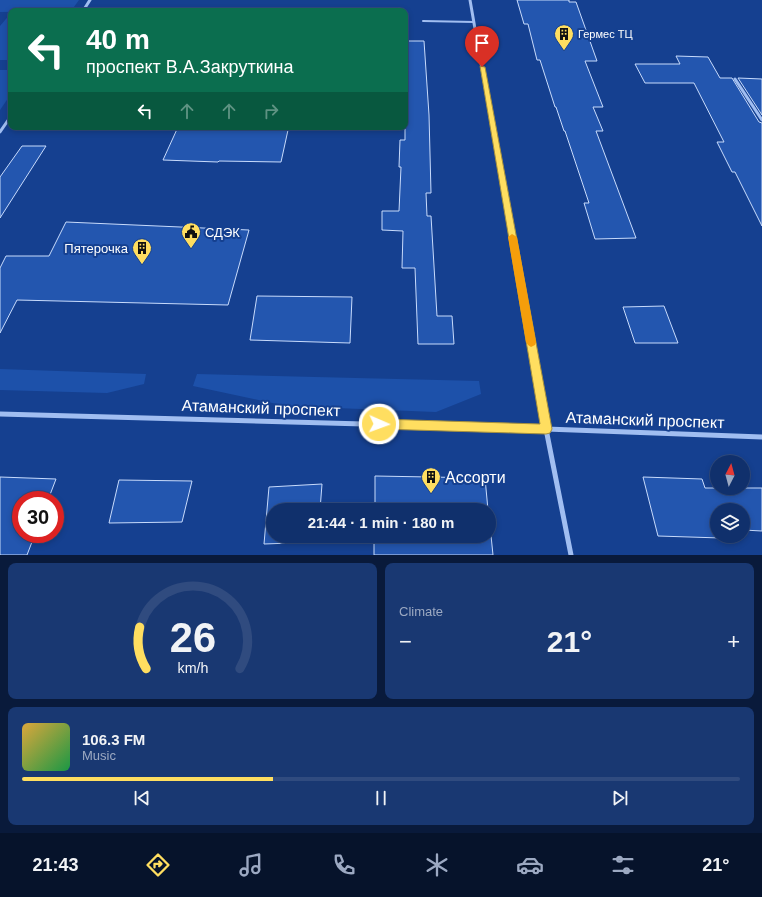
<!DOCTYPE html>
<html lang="en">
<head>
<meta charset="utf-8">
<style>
	body { margin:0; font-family:Helvetica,sans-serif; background:#193872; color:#f1f3f6; height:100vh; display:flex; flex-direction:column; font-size:15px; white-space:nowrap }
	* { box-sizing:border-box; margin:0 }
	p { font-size:13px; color:#9ca9c2 }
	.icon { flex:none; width:22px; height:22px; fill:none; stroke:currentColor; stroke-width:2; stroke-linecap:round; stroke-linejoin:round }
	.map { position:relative; height:555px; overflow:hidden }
	.sheet { display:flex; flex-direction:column; gap:8px; padding:8px; background:#091a3b; flex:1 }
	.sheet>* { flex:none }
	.top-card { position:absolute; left:8px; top:8px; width:400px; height:122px; border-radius:8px; box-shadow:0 2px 6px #0003,0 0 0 1px #304b7f; background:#0b6e4f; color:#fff; overflow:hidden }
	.needle { width:26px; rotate:6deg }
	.tools { position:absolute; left:710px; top:455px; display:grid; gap:8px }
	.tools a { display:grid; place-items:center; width:40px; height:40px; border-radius:50%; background:#10306c; box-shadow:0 2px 6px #0003,0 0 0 1px #304b7f; font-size:20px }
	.speed { position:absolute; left:12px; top:491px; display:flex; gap:8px; font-size:20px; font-weight:700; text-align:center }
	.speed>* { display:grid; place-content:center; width:52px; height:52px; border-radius:50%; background:#10306c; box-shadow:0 2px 6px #0003,0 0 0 1px #304b7f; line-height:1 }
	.speed .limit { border:6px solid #d22; background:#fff; color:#111 }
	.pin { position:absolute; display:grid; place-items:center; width:34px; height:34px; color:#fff; margin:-41px -17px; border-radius:50% 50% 50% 0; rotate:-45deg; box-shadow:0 0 4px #0007 }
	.pin .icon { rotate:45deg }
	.me { position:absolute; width:44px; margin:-22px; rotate:92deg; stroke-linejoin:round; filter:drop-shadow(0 0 3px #0008) }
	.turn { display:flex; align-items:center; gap:14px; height:84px; padding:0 12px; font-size:18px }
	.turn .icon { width:52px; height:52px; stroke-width:2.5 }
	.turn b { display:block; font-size:28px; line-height:34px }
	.lanes { display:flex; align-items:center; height:38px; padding:0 12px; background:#0003; justify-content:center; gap:20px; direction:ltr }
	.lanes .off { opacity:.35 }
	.big { font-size:30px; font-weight:600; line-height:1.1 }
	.sheet .card { flex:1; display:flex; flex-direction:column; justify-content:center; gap:6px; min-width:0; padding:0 14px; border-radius:8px; background:#193872 }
	.sheet .dial { align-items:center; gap:0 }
	.dial svg { height:104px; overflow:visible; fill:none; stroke:#304b7f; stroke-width:7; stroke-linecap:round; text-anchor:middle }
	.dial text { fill:#f1f3f6; stroke:none }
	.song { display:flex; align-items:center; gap:12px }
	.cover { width:48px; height:48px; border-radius:6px; background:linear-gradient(135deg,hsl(40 70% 55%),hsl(140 70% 35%)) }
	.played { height:4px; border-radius:2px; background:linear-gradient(90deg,#ffde60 35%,#304b7f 35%) }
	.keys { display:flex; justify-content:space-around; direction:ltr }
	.heat { display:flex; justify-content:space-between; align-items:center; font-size:22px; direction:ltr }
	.sheet .tiles { flex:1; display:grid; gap:8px; grid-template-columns:1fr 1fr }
	.card:last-child { grid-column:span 2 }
	.trip { position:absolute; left:266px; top:503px; width:230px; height:40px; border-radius:20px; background:#10306c; box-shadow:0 2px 6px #0003,0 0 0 1px #304b7f; font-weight:600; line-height:40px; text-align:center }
	.tabs { display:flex; height:64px; justify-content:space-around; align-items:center; background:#06132b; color:#9ca9c2 }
	.tabs .icon { width:28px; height:28px }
	.tabs .selected { color:#ffde60 }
	.tabs b { font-size:18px; color:#f1f3f6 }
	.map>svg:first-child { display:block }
	.green { fill:#1d51aa }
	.building { fill:#2356af; stroke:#c8dbfc }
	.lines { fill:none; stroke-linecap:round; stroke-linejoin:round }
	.service { stroke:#a1bef1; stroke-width:2 }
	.minor-far2 { stroke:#a1bef1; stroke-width:3 }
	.minor-far1 { stroke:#a1bef1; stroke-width:3.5 }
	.minor { stroke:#a1bef1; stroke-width:5 }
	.route { fill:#ffde60; stroke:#a6903e }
	.slow { fill:#f59e0b }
	.labels { text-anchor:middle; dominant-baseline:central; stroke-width:4; stroke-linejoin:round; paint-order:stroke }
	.far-poi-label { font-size:11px; fill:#fff; stroke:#154090; text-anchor:start }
	.poi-label { font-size:13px; fill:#fff; stroke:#154090; text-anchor:start }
	.near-street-label { font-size:16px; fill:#fff; stroke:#154090 }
	.near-poi-label { font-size:16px; fill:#fff; stroke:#154090; text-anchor:start }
</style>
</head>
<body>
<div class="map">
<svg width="762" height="555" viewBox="0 0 762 555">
	<rect width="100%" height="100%" fill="#154090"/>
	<g class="green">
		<path d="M0 0H79L71 11 0 12Z"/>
		<path d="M11 13V60H0V26Z"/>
		<path d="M0 70H11V94L0 110Z"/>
		<path d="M0 369 146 374 144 384 107 393 0 390Z"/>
		<path d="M197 374 479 381 481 394 436 412 286 406 193 386Z"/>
	</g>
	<g class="building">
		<path d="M517 0H569V2H576L597 61H585L603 107H593L603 131H596L636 238 595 239 584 203H589L565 131H564L556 107H555L540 60H537L528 24H524Z"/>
		<path d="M405 41H424L429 115 431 193H426L427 216H431L437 316H452L454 344H418L415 268H402L403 231 382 230V211H399L401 167H399L400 140H405Z"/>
		<path d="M676 56 708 57 720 78H732L759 122 762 123V226L735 172H732L717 142H724L694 83H645L635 64H680Z"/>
		<path d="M738 78 762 79V115Z"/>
		<path d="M178 127H231L230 129 288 130 281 162 219 161 218 162 163 160Z"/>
		<path d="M22 146H46L0 218V177Z"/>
		<path d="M66 222 249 230 228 305 17 300 0 333V268L6 256H49Z"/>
		<path d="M257 296 352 297 350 343 250 340Z"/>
		<path d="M664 306 678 343H635L623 307Z"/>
		<path d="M375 476 485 478 488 510H375Z"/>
		<path d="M0 477 56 479 48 500H21V534H35L27 555H0Z"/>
		<path d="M643 477 702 479 705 488H762V531L743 530V510H717V536H720L721 538 658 536Z"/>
		<path d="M119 480 192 481 182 522 109 523Z"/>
		<path d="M322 484 320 510H273V536H318V542L264 544 269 487Z"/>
		<path d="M489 516 493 555H374V536H489Z"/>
	</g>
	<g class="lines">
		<path class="service" d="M423 21 474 22"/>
		<g class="minor-far2">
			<path d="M470 0 494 138"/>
			<path d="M83 11 90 0"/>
			<path d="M735 79 762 120"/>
			<path d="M0 132 11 116"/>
		</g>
		<path class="minor-far1" d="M494 137 526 319"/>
		<g class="minor">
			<path d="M526 318 546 429 571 555"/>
			<path d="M0 414 546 429 762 437"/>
		</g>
	</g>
	<path class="route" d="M480 66 485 67 552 429 550 433 546 434 379 429 375 428 374 424 375 421 379 419 540 424Z"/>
	<path class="slow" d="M512 234 517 237 536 342 535 345 531 347 528 345 526 342 508 237Z"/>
	<defs>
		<symbol id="building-pin" viewBox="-11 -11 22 30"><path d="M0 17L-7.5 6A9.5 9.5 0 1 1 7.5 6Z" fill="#ffde60" stroke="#154090"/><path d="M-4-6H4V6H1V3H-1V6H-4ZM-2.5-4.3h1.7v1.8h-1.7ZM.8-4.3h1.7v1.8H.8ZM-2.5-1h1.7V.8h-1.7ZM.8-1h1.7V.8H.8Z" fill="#111"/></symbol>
		<symbol id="civic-pin" viewBox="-11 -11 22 30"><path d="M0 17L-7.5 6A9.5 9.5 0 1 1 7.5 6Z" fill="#ffde60" stroke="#154090"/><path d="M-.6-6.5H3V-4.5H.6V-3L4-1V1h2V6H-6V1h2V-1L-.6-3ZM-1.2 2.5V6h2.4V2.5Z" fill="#111"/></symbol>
	</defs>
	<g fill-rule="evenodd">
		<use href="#building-pin" x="553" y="23" width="22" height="30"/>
		<use href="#civic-pin" x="180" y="221" width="22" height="30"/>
		<use href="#building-pin" x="131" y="237" width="22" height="30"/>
		<use href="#building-pin" x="420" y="466" width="22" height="30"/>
	</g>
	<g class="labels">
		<g class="far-poi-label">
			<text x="578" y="34">Гермес ТЦ</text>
		</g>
		<g class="poi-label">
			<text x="205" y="232">СДЭК</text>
			<text x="128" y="248" text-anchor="end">Пятeрочка</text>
		</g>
		<g class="near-street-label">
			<text transform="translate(261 408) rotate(2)">Атаманский проспект</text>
			<text transform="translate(645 420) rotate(2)">Атаманский проспект</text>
		</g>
		<g class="near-poi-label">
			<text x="445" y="477">Ассорти</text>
		</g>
	</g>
</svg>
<div class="tools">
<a><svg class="needle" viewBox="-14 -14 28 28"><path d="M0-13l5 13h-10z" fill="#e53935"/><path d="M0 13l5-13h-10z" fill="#9ca9c2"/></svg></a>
<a><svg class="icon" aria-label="layers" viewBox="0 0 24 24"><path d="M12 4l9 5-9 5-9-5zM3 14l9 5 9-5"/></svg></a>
</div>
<div class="speed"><div class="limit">30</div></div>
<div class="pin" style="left:482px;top:67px;background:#d93025"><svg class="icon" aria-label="arrive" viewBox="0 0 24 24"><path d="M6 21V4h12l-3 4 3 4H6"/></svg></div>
<svg class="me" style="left:379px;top:424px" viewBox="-20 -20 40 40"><circle r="17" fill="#ffde60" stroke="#fff" stroke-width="3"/><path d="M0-11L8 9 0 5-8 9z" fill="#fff"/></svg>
<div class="trip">21:44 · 1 min · 180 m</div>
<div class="top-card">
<div class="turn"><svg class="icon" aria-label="left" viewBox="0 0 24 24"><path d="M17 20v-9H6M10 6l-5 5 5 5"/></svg><div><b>40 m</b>проспект В.А.Закруткина</div></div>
<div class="lanes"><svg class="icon" aria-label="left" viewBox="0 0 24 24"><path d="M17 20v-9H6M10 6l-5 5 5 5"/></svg><svg class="icon off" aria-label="ahead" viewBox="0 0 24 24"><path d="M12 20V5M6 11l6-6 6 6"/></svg><svg class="icon off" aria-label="ahead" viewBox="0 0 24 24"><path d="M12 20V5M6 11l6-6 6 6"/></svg><svg class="icon off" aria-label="right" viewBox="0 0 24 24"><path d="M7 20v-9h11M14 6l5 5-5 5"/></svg></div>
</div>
</div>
<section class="sheet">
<div class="tiles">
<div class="card dial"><svg viewBox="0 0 100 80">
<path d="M14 69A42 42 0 1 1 86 69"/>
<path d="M14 69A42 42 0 0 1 9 37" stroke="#ffde60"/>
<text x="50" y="56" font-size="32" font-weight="700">26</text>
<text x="50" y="72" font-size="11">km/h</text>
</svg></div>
<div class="card"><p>Climate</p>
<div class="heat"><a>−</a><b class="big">21°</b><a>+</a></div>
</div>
<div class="card">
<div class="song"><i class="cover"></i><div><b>106.3 FM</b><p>Music</p></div></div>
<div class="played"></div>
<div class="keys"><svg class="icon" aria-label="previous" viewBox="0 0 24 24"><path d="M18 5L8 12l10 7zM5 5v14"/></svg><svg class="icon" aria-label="pause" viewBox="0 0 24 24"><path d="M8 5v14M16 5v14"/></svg><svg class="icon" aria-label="next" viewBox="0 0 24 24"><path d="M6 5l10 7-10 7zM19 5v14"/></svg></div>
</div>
</div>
</section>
<nav class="tabs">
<b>21:43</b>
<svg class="icon selected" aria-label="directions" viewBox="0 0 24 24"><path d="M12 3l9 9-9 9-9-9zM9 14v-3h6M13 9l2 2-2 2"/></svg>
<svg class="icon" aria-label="music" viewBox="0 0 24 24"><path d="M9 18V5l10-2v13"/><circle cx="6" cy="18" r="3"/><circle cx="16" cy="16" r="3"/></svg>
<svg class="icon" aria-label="phone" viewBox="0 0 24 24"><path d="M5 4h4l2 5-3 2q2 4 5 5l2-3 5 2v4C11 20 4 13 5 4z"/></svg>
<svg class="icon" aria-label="climate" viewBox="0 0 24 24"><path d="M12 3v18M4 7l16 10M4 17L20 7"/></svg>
<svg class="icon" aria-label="car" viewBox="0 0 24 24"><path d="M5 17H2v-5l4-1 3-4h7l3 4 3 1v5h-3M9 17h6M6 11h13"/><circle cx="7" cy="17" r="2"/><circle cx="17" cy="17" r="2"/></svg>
<svg class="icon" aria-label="filters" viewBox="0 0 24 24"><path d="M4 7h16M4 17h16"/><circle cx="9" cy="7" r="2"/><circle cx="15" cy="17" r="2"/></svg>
<b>21°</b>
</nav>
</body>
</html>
